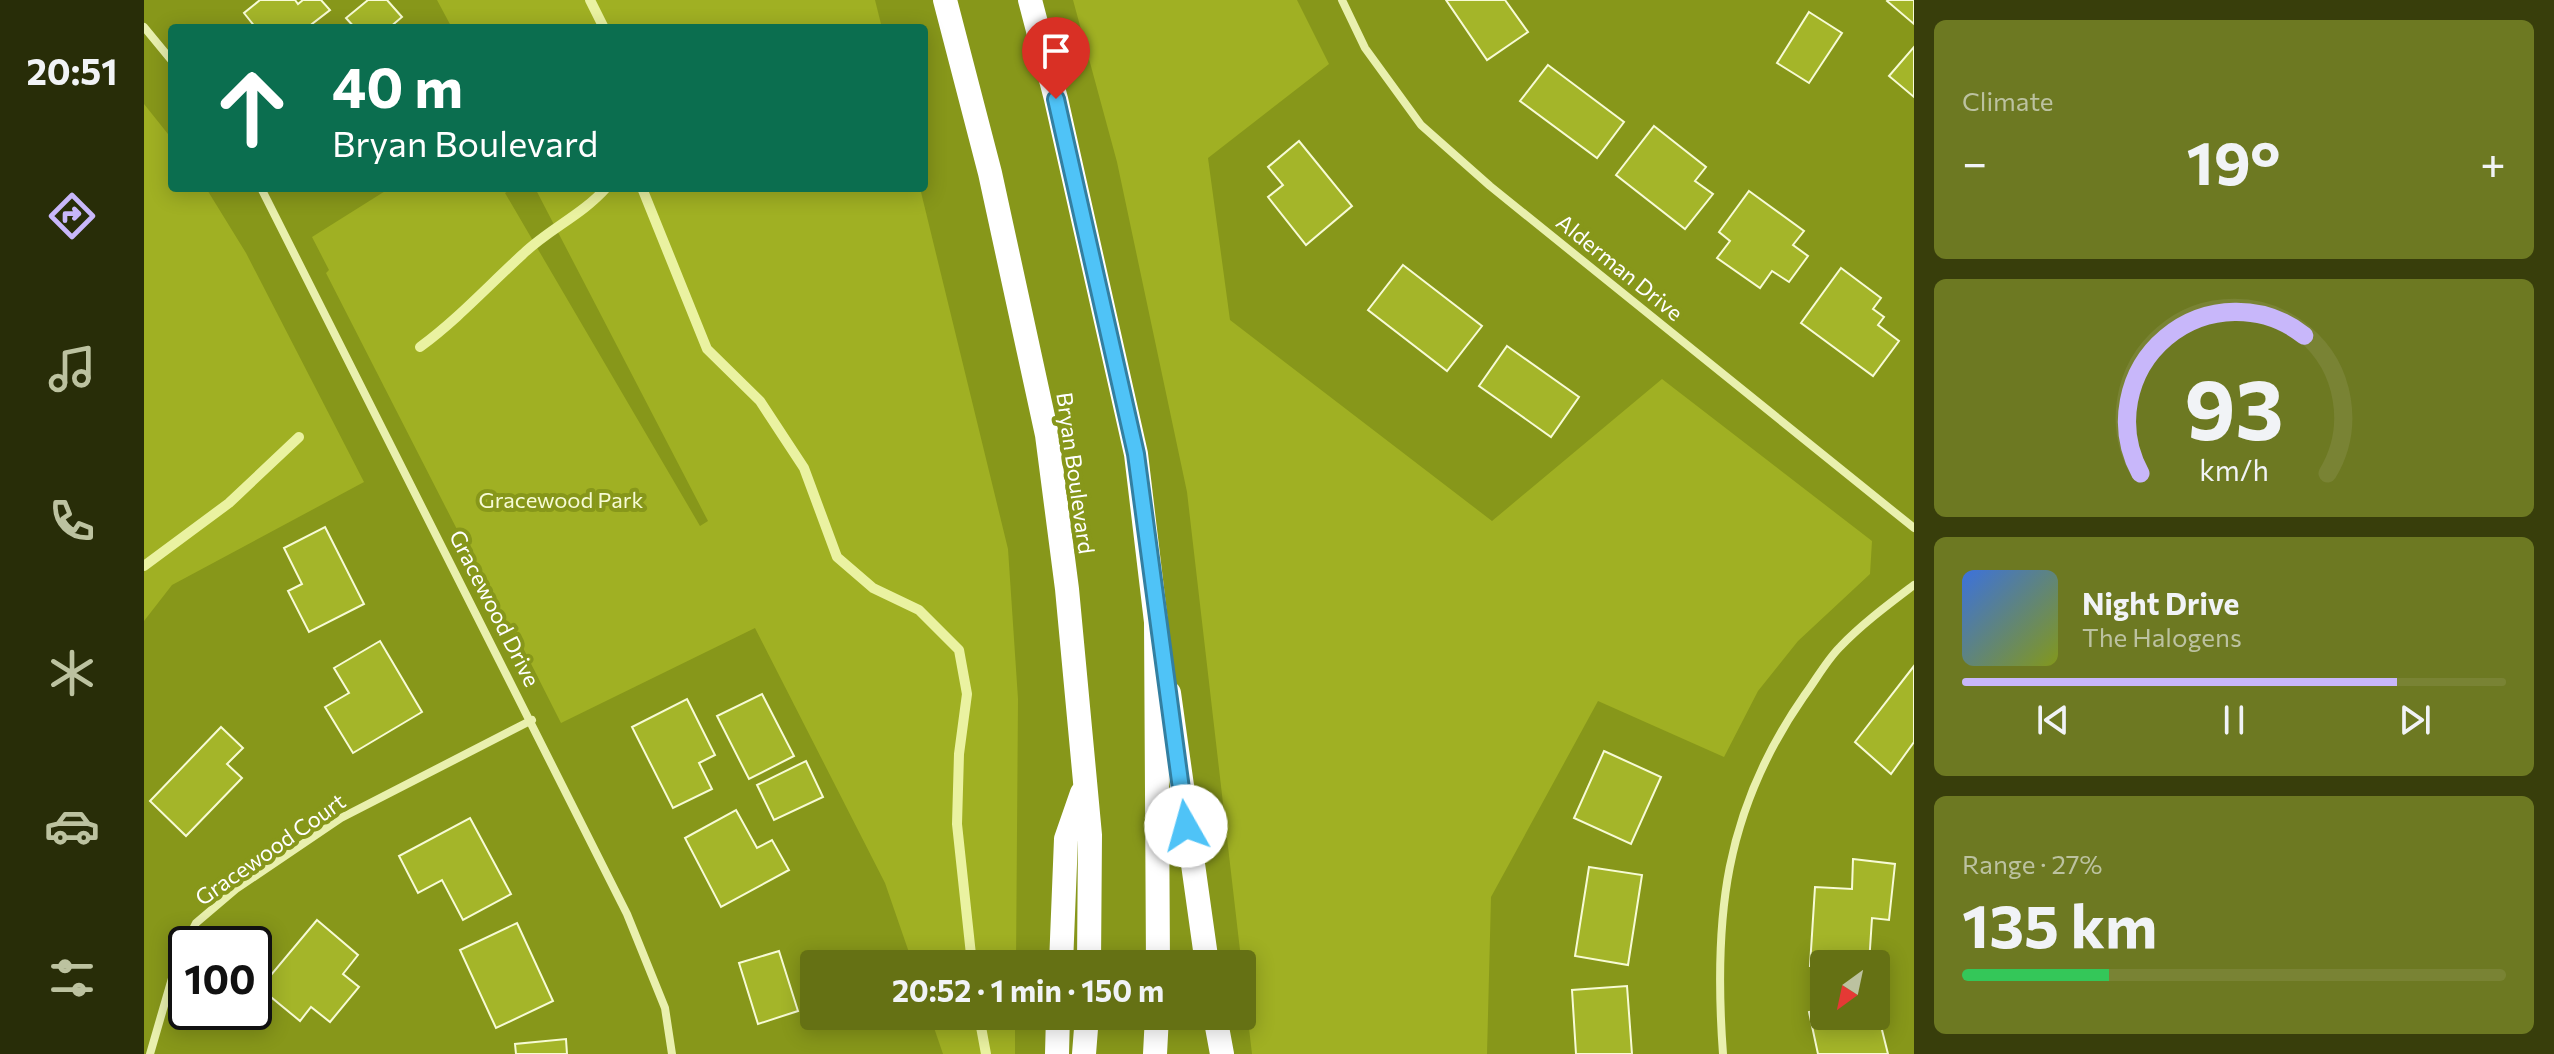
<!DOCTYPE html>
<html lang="en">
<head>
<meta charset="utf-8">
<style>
	body { margin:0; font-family:Commissioner,sans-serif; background:#6d7922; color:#f1f3f6; height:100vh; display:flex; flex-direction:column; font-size:30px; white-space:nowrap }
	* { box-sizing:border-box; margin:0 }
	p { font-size:26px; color:#bcc2a0 }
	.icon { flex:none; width:44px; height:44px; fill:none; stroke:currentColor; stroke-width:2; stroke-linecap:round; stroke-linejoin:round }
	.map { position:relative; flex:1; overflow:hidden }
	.drawer { display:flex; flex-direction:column; gap:20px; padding:20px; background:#383e0b; width:640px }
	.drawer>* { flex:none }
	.hud { position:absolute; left:24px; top:24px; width:760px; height:168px; border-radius:8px; box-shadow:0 4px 20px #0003; background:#0b6e4f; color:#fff; overflow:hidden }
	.needle { width:52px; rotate:213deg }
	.tools { position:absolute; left:1666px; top:950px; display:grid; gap:16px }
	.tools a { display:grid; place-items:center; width:80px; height:80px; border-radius:8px; background:#657114; box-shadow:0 4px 20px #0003; font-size:40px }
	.speed { position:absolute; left:24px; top:926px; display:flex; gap:16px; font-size:40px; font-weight:700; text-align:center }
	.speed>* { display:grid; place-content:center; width:104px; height:104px; border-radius:50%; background:#657114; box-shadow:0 4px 20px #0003; line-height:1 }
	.speed .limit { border:4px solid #111; border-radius:12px; background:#fff; color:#111 }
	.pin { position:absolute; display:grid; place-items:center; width:68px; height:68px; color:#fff; margin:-82px -34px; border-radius:50% 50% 50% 0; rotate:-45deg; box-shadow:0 0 8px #0007 }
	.pin .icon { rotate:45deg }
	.me { position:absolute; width:88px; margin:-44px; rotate:353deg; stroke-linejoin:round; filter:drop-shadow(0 0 6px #0008) }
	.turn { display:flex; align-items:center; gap:28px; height:168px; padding:0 32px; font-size:36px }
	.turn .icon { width:104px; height:104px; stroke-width:2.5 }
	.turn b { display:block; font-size:56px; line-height:68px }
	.big { font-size:60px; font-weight:700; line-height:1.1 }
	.drawer .tile { flex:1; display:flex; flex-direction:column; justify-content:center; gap:12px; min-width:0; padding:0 28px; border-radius:12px; background:#6d7922 }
	.drawer .dial { align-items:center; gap:0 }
	.dial svg { height:208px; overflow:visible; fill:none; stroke:#798334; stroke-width:7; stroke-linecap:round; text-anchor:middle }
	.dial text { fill:#f1f3f6; stroke:none }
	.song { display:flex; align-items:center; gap:24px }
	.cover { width:96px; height:96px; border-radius:12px; background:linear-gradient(135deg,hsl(220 70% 55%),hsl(70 70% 35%)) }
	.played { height:8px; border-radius:4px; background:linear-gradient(90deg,#c8b7fa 80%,#798334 80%) }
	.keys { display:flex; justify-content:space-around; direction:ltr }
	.heat { display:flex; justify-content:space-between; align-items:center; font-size:44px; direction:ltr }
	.charge { height:12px; border-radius:6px; background:linear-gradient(90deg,#34c759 27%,#798334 0) }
	.trip { position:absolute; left:656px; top:950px; width:456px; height:80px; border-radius:8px; background:#657114; box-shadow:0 4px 20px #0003; font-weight:700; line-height:80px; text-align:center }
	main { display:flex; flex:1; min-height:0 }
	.menu { display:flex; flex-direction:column; width:144px; justify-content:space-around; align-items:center; background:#282d08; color:#bcc2a0 }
	.menu .icon { width:56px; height:56px }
	.menu .selected { color:#c8b7fa }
	.menu b { font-size:36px; color:#f1f3f6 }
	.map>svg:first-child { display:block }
	.green { fill:#a0b023 }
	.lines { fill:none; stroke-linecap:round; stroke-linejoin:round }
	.stream { stroke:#eaf2a1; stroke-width:10 }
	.building { fill:#a4b529; stroke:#f7fbd5; stroke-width:2 }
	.minor { stroke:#e9f0ae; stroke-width:8 }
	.motorway { stroke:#fff; stroke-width:24 }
	.route-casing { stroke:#337fa1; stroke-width:20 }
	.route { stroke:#4fc3f7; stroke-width:14 }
	.labels { text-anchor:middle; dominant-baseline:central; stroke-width:8; stroke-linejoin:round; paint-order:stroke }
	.street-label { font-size:22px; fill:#fff; stroke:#87971a }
	.park-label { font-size:22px; fill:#f7fbd5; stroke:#87971a }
</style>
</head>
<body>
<main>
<nav class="menu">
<b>20:51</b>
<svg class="icon selected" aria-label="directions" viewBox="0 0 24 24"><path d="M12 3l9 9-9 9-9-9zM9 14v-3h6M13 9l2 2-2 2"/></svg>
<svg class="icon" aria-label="music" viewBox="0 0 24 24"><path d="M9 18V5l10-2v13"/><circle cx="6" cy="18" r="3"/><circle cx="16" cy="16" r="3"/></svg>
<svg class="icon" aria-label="phone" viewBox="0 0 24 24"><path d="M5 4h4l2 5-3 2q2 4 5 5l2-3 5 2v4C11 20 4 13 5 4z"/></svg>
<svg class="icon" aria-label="climate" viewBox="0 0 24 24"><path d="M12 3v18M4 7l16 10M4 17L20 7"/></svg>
<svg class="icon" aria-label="car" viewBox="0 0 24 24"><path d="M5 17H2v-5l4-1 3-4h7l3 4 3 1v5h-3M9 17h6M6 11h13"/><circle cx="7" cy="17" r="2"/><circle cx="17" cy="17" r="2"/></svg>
<svg class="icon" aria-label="filters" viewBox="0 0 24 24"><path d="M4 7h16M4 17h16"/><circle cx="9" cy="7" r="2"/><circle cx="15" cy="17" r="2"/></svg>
</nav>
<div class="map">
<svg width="1770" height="1054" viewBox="0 0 1770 1054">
	<rect width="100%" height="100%" fill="#87971a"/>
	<g class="green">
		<path d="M293 0H731L738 28H308Z"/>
		<path d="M929 0H1153L1185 64 1064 158 1086 320 1348 521 1518 379 1728 541 1726 574 1654 641 1614 691 1580 757 1454 701 1347 897 1343 1054H1108L1043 492 973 162Z"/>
		<path d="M0 104 28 139V188H62L102 253 220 482 28 585 0 621Z"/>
		<path d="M246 188H369L361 193 556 526 564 521 391 188H776L864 549 874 699 872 964H769L741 883 611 628 417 723 373 636 368 637 182 273 185 270 168 237Z"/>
		<path d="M786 1016H871V1054H799Z"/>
	</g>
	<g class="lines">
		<g class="stream">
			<path d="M446 0 460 28"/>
			<path d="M498 188 563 349 616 401 660 468 693 557 729 588 775 610 815 650 823 694 815 754 813 824 828 964"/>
			<path d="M276 347C314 319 344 286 379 254 405 229 438 215 462 188"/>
			<path d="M0 566 85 503 155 437"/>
			<path d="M835 1016 842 1054"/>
		</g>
	</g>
	<g class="building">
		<path d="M116 0H151L154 4 159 0H177L186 10 168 24 171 28H112L100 13Z"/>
		<path d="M224 0H243L258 17 245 28H211L202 18Z"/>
		<path d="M1302 0H1361L1384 32 1343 60Z"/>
		<path d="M1770 0V24L1743 1 1744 0Z"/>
		<path d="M1665 12 1698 33 1665 83 1633 63Z"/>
		<path d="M1770 47V97L1745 76Z"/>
		<path d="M1404 65 1480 122 1453 158 1376 101Z"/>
		<path d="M1510 126 1562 167 1551 181 1569 194 1541 229 1472 175Z"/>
		<path d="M1155 141 1208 206 1162 245 1124 197 1139 185 1124 167Z"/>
		<path d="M1605 191 1660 231 1649 245 1664 256 1645 282 1628 271 1616 288 1573 258 1586 241 1575 232Z"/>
		<path d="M1259 265 1338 326 1303 371 1224 310Z"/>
		<path d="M1697 268 1737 298 1729 309 1740 317 1734 325 1755 341 1729 376 1657 323Z"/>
		<path d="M1363 346 1435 397 1407 437 1335 386Z"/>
		<path d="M181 527 220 604 165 632 144 591 158 584 140 548Z"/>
		<path d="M236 641 278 712 209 753 181 707 205 693 190 668Z"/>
		<path d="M1770 666V742L1747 774 1711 742Z"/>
		<path d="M618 694 650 756 605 779 573 716Z"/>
		<path d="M543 699 571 755 555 763 568 789 529 808 488 727Z"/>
		<path d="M77 727 99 748 83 764 98 778 42 836 6 801Z"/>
		<path d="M1460 751 1517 777 1487 844 1430 818Z"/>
		<path d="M662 761 679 797 630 820 613 785Z"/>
		<path d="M592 810 613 848 628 840 645 870 577 907 541 838Z"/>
		<path d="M326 818 367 894 319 920 298 880 274 893 255 856Z"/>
		<path d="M1709 859 1751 864 1745 920 1728 918 1725 964 1666 966 1671 887 1708 889Z"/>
		<path d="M1445 867 1498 875 1484 965 1431 956Z"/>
		<path d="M173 920 214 955 199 974 215 987 186 1022 167 1007 156 1021 116 988Z"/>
		<path d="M373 923 409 1001 352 1028 316 950Z"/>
		<path d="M635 951 654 1011 614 1024 595 963Z"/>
		<path d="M1483 986 1488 1054H1432L1428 990Z"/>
		<path d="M1732 1006 1744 1054H1674L1665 1012 1680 1009V1016H1732Z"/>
		<path d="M422 1039 423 1054H372L371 1044Z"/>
	</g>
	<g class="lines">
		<g class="minor">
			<path d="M1198 0 1221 48 1277 125 1346 186 1770 528"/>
			<path d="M0 27 28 61"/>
			<path d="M117 188 483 914 521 1008 528 1054"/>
			<path d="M6 1054 33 961 52 923 92 889 197 818 388 720"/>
			<path d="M1579 1054C1569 918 1580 811 1660 696 1672 680 1682 661 1696 647 1718 624 1745 604 1770 585"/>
		</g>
		<g class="motorway">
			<path d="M801 0 846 173 903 435 923 589 946 835 945 964"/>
			<path d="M886 0 912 99 992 454 1012 622 1014 964"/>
			<path d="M1025 693 1063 964"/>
			<path d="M917 964 922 839 938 793"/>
			<path d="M1071 1016 1078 1054"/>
			<path d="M913 1054 914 1016"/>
			<path d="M940 1054 943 1016"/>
			<path d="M1011 1054 1013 1016"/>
		</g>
	</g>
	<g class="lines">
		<defs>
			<path id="route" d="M912 99 992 454 1042 826"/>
		</defs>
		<use href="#route" class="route-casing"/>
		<use href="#route" class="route"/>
	</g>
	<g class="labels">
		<g class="street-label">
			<text transform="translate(1476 267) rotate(39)">Alderman Drive</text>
			<text transform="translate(932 473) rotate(82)">Bryan Boulevard</text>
			<text transform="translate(351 608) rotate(63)">Gracewood Drive</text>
			<text transform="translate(126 849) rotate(-35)">Gracewood Court</text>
		</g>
		<g class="park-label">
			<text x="417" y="499">Gracewood Park</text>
		</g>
	</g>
</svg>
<div class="tools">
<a><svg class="needle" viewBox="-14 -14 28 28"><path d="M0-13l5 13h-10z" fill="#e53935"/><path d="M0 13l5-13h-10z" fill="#bcc2a0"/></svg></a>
</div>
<div class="speed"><div class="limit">100</div></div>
<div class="pin" style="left:912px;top:99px;background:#d93025"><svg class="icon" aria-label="arrive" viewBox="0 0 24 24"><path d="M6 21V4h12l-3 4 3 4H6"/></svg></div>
<svg class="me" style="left:1042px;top:826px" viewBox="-20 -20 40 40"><circle r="19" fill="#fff"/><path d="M0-13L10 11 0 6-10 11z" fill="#4fc3f7"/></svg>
<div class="trip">20:52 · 1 min · 150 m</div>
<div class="hud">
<div class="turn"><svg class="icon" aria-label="ahead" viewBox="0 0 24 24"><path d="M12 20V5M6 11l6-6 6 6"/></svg><div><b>40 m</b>Bryan Boulevard</div></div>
</div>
</div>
<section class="drawer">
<div class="tile"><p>Climate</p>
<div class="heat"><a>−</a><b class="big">19°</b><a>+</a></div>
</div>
<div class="tile dial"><svg viewBox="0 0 100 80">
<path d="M14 69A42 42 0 1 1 86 69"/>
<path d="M14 69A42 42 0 0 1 77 16" stroke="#c8b7fa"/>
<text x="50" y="56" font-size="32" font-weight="700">93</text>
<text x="50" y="72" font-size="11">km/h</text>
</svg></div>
<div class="tile">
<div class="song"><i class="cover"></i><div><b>Night Drive</b><p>The Halogens</p></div></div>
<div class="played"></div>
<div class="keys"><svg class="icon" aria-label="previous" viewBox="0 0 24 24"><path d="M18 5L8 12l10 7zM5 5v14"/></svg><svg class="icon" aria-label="pause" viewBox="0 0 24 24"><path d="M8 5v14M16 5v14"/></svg><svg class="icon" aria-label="next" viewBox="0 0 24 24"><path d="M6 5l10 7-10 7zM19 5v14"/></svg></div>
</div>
<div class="tile"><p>Range · 27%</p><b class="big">135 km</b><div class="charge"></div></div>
</section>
</main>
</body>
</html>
